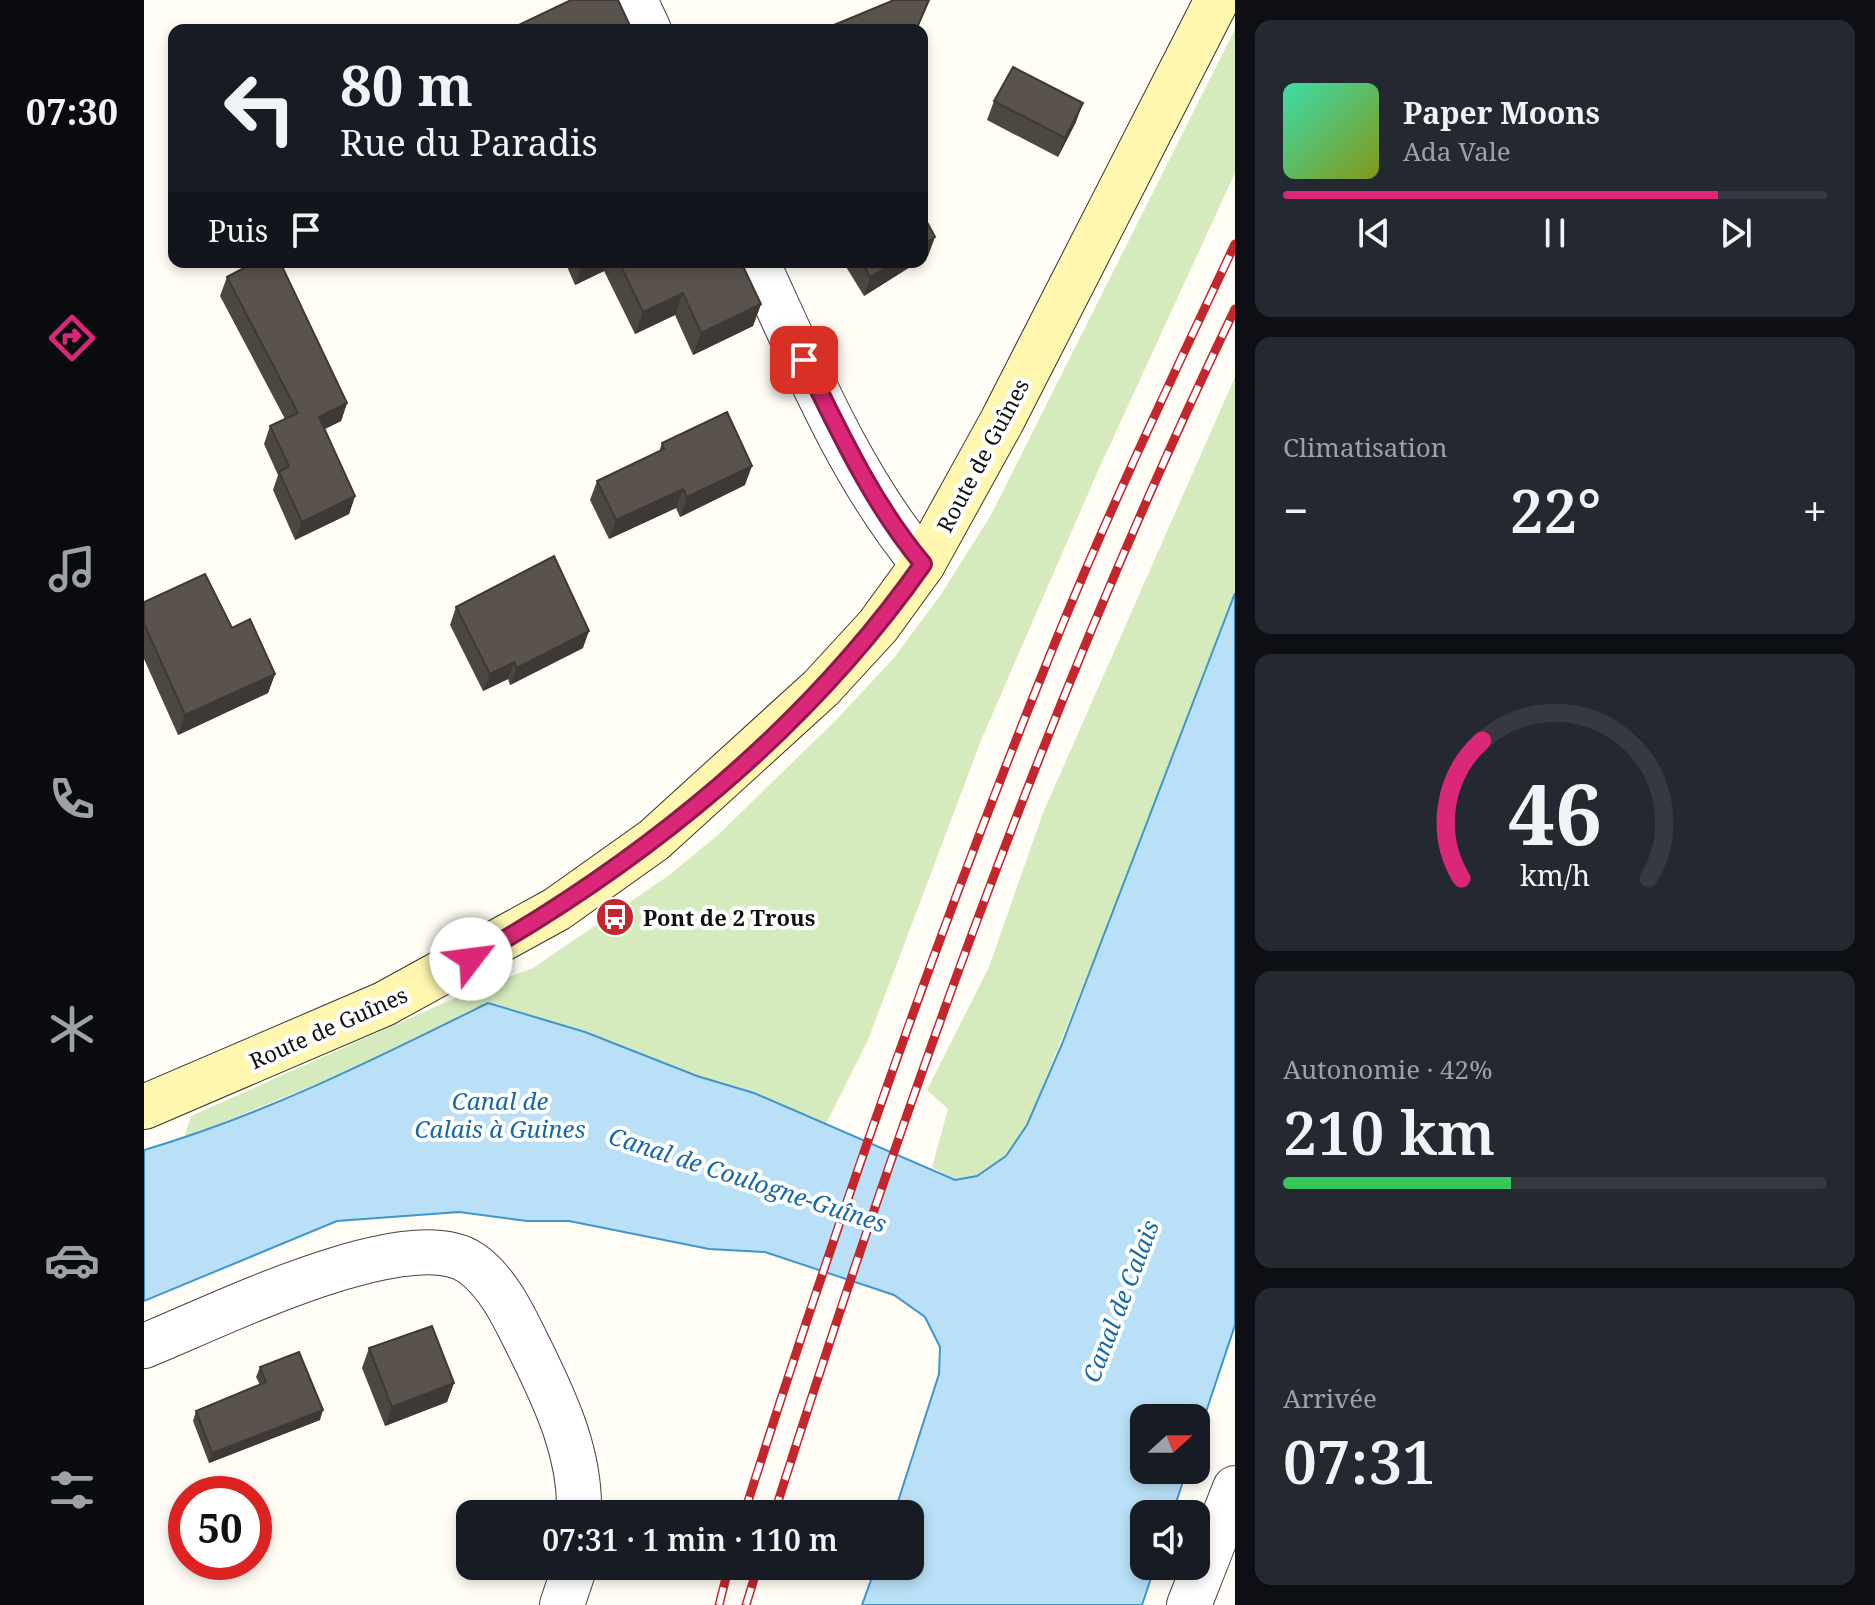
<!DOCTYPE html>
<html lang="fr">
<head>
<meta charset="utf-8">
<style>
	body { margin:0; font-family:"Noto Serif",serif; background:#242831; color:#f1f3f6; height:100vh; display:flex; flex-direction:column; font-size:30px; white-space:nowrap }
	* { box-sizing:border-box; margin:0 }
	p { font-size:26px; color:#9ea1a6 }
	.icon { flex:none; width:44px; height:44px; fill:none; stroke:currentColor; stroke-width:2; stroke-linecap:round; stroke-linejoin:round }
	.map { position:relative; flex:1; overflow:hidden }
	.details { display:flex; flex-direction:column; gap:20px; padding:20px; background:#0d0f14; width:640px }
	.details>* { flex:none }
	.guide { position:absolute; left:24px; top:24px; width:760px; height:244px; border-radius:16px; box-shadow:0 4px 12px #0003; background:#171b24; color:#f1f3f6; overflow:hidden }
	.needle { width:52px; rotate:69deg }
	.controls { position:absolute; left:986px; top:1404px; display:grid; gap:16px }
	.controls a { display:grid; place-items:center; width:80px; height:80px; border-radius:16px; background:#171b24; box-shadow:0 4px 12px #0003; font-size:40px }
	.speed { position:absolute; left:24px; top:1476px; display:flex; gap:16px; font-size:40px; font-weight:700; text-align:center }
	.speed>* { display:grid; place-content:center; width:104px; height:104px; border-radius:50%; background:#171b24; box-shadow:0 4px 12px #0003; line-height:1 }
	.speed .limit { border:12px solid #d22; background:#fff; color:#111 }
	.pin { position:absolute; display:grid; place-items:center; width:68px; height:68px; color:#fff; margin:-34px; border-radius:16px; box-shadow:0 4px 12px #0006 }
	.me { position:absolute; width:88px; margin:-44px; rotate:60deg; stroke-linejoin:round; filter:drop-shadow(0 0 6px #0008) }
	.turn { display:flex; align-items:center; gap:28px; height:168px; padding:0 40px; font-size:36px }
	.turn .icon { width:104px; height:104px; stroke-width:2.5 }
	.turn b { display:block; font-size:56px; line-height:68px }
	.then { display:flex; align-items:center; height:76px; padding:0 40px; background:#0003; gap:16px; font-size:30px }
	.big { font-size:60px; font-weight:600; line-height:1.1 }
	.details .card { flex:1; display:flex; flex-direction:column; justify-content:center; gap:12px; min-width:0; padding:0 28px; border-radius:16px; background:#242831 }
	.details .dial { align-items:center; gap:0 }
	.dial svg { height:208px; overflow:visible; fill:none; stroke:#363941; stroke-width:7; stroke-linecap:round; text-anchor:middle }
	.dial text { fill:#f1f3f6; stroke:none }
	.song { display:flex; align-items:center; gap:24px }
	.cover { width:96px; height:96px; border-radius:12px; background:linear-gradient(135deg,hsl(160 70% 55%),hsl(70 70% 35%)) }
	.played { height:8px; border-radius:4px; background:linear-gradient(90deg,#db2777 80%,#363941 80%) }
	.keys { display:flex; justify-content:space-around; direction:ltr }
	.heat { display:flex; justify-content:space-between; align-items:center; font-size:44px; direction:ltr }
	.charge { height:12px; border-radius:6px; background:linear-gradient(90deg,#34c759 42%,#363941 0) }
	.trip { position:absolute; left:312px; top:1500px; width:468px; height:80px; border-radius:16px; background:#171b24; box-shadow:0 4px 12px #0003; font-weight:600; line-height:80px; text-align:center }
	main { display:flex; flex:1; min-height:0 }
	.dock { display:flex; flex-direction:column; width:144px; justify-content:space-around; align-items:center; background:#090b0e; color:#9ea1a6 }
	.dock .icon { width:56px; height:56px }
	.dock .current { color:#db2777 }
	.dock b { font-size:36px; color:#f1f3f6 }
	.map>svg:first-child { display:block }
	.green { fill:#d5ebbd }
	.water { fill:#b9e0f7; stroke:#3f96cf; stroke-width:2 }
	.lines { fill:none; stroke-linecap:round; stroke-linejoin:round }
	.minor-casing { stroke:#444; stroke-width:46 }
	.secondary-casing { stroke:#333; stroke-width:46 }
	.minor { stroke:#fff; stroke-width:44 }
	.secondary { stroke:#fff6b0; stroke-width:44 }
	.rail-casing { stroke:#c4262e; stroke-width:9 }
	.rail { stroke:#fff; stroke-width:6; stroke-dasharray:18; stroke-linecap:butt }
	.wall { fill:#4d4742 }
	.shaded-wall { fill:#3f3936 }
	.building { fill:#5a524d; stroke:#3f3936; stroke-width:2 }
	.route-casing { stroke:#8e194d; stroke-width:20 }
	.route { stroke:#db2777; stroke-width:14 }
	.labels { text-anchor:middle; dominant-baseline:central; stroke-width:8; stroke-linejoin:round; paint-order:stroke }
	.street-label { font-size:22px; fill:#111; stroke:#fff }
	.poi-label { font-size:22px; font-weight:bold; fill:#111; stroke:#fff; text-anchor:start }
	.water-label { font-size:24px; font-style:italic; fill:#1768a6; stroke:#fff }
</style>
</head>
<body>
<main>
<nav class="dock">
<b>07:30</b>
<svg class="icon current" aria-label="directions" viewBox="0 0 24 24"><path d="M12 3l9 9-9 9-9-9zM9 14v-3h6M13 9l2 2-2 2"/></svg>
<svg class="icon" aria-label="music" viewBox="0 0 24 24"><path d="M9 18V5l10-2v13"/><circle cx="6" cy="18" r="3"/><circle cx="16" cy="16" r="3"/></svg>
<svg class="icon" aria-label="phone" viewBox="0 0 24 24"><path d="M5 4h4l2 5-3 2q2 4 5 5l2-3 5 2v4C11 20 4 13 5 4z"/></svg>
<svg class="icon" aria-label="climate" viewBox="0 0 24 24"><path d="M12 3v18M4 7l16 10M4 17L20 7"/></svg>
<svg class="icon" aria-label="car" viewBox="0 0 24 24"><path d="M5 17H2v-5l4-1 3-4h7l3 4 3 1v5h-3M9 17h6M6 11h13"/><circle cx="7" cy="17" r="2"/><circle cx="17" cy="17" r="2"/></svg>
<svg class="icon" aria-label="filters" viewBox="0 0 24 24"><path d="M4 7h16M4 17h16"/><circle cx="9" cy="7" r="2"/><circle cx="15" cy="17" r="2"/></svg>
</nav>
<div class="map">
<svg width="1091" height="1605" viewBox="0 0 1091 1605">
	<rect width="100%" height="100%" fill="#fffdf5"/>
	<g class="green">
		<path d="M1091 29V173L953 473 838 738 724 1040 682 1124 610 1093 553 1076 441 1032 344 1003 212 1068 40 1138 47 1116 329 990 389 968 524 876 574 835 693 719 749 659 796 596 847 515Z"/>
		<path d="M1091 377V593L987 866 883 1125 862 1156 833 1176 811 1180 788 1167 804 1109 783 1090 845 967 899 813Z"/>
	</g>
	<path class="water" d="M1091 593V1325L1052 1442V1418H1000V1470H1043L1028 1514H1000V1566H1011L998 1605H718L732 1566H766V1514H750L795 1374 796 1347 781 1317 750 1295 621 1252 565 1249 425 1221H383L315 1212 193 1221 0 1301V1150C120 1115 233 1058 344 1003L441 1032 553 1076 610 1093 811 1180 833 1176 862 1156 883 1125 918 1044Z"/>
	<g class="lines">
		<defs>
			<g id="minor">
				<path d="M491 0 505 30"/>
				<path d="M613 262C661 365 706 476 779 564"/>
				<path d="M0 1346C68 1319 264 1220 327 1263 356 1283 373 1323 388 1353 413 1404 437 1456 435 1514"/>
				<path d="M418 1605 431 1566"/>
				<path d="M1045 1605 1091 1488"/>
			</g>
			<path id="secondary" d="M0 1107 240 1004 413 909 510 840 677 688 734 626 779 564 858 421 1073 0"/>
		</defs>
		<use href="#minor" class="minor-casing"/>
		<use href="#secondary" class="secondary-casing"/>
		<use href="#minor" class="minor"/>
		<use href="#secondary" class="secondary"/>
		<defs>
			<g id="rail">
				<path d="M600 1514C690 1231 787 950 898 675 956 529 1024 386 1091 244"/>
				<path d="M630 1514C761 1104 904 697 1091 309"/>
				<path d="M575 1605 585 1566"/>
				<path d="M602 1605 614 1566"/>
			</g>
		</defs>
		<use href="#rail" class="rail-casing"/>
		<use href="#rail" class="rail"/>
	</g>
	<g class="wall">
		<path d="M850 101 932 122 914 157 843 120Z"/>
		<path d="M421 262H597L617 304 609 326 549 355 531 315 491 334 460 271 431 285Z"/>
		<path d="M699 262H774L720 296Z"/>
		<path d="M83 277 203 403 197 421 181 429 211 496 205 514 151 540 129 490 134 475 120 444 126 426 141 419 76 296Z"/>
		<path d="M518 443 601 485 536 517 532 508 465 539 446 500 453 481 515 452Z"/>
		<path d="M0 602 88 628 131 674 124 693 34 735 0 659Z"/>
		<path d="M312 607 439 648 366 685 364 679 339 691 306 625Z"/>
		<path d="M225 1348 310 1383 303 1402 241 1426 218 1368Z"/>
		<path d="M116 1367 176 1420 65 1463 49 1421 52 1411 116 1385 112 1377Z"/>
	</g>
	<g class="shaded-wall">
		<path d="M939 103 932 122 914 157 921 138Z"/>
		<path d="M791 237 784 256 778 260V245Z"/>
		<path d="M439 262H463L460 271 431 285Z"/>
		<path d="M751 262H774L720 296 726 277Z"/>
		<path d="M539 293 531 315 491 334 499 312Z"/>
		<path d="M617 304 609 326 549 355 557 333Z"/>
		<path d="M203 403 197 421 168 435 175 417Z"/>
		<path d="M608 466 601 485 536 517 543 497Z"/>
		<path d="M539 489 532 508 465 539 472 520Z"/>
		<path d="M211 496 205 514 151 540 158 522Z"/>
		<path d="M445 631 439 648 366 685 373 668Z"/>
		<path d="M370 662 364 679 339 691 346 674Z"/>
		<path d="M131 674 124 693 34 735 41 715Z"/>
		<path d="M310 1383 303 1402 241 1426 248 1407Z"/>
		<path d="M179 1410 176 1420 65 1463 68 1453Z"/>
	</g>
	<g class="building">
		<path d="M427 0H474L488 30H364Z"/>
		<path d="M750 0H785L772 30H678Z"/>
		<path d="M869 67 939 103 921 138 850 101Z"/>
		<path d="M778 213 791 237 778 245Z"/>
		<path d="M111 262H136L203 403 175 417 211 496 158 522 135 472 145 466 126 426 154 413 83 277Z"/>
		<path d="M475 262H597L617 304 557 333 539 293 499 312Z"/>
		<path d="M718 262H751L726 277Z"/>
		<path d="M583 412 608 466 543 497 539 489 472 520 453 481 520 449 518 443Z"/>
		<path d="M410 556 445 631 373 668 370 662 346 674 312 607Z"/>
		<path d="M61 574 88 628 106 619 131 674 41 715 0 624V602Z"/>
		<path d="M288 1326 310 1383 248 1407 225 1348Z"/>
		<path d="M155 1352 179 1410 68 1453 52 1411 122 1382 116 1367Z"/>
	</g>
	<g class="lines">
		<defs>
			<path id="route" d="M327 959C502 860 663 729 779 564 728 503 695 431 660 360"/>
		</defs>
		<use href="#route" class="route-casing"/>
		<use href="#route" class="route"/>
	</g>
	<defs>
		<symbol id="bus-disc" viewBox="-11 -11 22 22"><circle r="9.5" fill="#c4262e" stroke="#fff"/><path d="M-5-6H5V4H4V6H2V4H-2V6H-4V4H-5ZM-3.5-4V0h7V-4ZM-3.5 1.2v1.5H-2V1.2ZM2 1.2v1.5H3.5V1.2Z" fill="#fff"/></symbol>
	</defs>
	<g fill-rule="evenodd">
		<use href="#bus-disc" x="449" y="895" width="44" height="44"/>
	</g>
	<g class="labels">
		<g class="street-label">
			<text transform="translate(838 455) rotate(-62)">Route de Guînes</text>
			<text transform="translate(184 1027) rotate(-24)">Route de Guînes</text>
		</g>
		<g class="poi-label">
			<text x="499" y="917">Pont de 2 Trous</text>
		</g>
		<g class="water-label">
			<text x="356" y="1100">Canal de<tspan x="356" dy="28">Calais à Guines</tspan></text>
			<text transform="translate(604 1179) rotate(18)">Canal de Coulogne-Guînes</text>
			<text transform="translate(976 1301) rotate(-69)">Canal de Calais</text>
		</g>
	</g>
</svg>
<div class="controls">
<a><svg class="needle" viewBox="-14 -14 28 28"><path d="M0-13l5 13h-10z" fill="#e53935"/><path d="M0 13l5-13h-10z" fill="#9ea1a6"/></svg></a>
<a><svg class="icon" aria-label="sound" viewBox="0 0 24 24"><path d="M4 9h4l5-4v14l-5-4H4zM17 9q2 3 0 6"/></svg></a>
</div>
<div class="speed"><div class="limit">50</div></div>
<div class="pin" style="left:660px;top:360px;background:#d93025"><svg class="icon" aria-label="arrive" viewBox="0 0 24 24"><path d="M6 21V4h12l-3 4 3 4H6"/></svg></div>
<svg class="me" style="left:327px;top:959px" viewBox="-20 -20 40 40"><circle r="19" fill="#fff"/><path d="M0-13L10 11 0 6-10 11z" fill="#db2777"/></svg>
<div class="trip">07:31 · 1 min · 110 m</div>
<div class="guide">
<div class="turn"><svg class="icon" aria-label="left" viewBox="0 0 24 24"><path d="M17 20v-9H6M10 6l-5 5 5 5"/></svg><div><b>80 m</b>Rue du Paradis</div></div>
<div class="then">Puis<svg class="icon" aria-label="arrive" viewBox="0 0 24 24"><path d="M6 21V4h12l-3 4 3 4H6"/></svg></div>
</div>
</div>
<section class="details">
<div class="card">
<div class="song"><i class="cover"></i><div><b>Paper Moons</b><p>Ada Vale</p></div></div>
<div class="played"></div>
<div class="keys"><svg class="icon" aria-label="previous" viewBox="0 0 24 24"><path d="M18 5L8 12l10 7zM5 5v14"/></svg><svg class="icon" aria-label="pause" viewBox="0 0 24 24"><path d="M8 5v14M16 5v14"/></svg><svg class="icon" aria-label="next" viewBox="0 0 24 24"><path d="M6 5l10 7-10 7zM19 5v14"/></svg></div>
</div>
<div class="card"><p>Climatisation</p>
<div class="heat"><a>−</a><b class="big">22°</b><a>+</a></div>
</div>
<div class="card dial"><svg viewBox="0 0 100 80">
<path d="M14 69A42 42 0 1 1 86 69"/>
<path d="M14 69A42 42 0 0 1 22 16" stroke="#db2777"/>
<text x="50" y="56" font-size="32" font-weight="700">46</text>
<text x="50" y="72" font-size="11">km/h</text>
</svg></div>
<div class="card"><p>Autonomie · 42%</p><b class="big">210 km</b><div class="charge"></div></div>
<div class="card"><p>Arrivée</p><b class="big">07:31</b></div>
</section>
</main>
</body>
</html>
